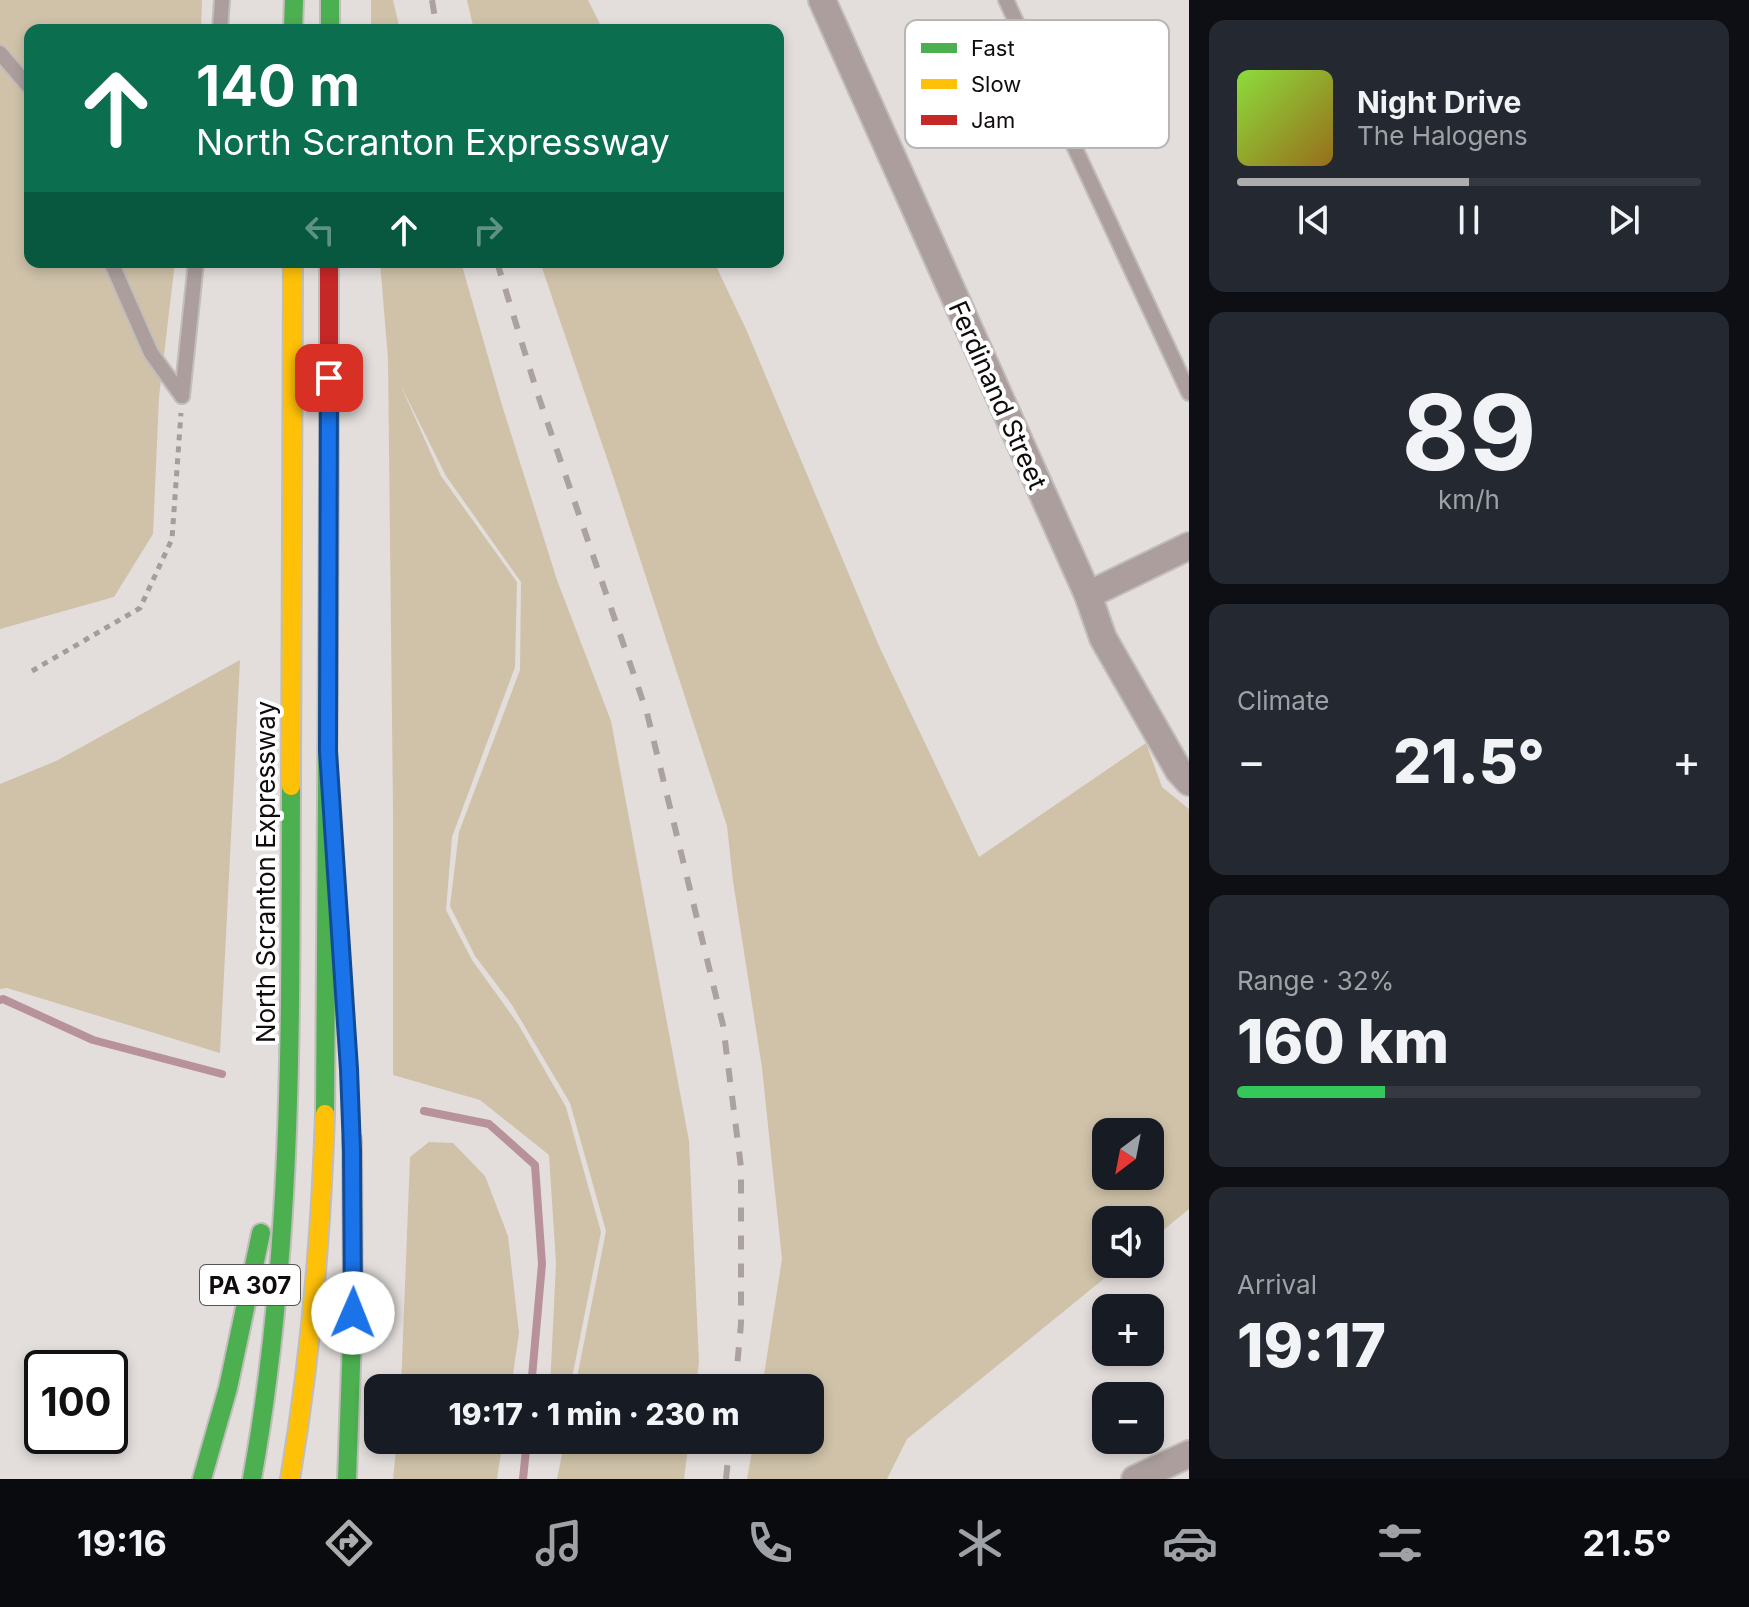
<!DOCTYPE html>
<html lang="en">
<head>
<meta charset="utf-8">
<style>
	body { margin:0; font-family:Inter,sans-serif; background:#242831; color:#f1f3f6; height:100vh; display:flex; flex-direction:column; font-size:30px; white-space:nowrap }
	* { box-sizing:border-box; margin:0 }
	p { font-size:26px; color:#9ea1a6 }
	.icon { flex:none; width:44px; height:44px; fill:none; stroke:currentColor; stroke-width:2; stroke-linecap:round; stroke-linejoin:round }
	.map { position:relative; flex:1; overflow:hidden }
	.side { display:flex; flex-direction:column; gap:20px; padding:20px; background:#0d0f14; width:560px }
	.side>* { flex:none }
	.banner { position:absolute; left:24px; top:24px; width:760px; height:244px; border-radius:16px; box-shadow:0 4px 12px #0003; background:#0b6e4f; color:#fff; overflow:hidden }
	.needle { width:52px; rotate:212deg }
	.controls { position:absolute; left:1092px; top:1118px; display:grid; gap:16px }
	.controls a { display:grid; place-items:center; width:72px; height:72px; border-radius:16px; background:#171b24; box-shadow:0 4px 12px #0003; font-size:40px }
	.speed { position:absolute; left:24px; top:1350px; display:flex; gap:16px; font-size:40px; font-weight:700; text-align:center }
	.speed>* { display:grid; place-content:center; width:104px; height:104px; border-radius:50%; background:#171b24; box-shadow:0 4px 12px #0003; line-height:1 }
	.speed .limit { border:4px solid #111; border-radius:12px; background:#fff; color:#111 }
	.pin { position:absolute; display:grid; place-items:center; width:68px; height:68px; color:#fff; margin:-34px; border-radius:16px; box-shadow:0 4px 12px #0006 }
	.me { position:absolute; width:88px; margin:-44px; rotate:1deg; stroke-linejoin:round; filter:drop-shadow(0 0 6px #0008) }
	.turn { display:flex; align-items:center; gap:28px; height:168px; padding:0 40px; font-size:36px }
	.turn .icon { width:104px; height:104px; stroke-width:2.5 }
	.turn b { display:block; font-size:56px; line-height:68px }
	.lanes { display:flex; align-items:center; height:76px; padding:0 40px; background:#0003; justify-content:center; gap:40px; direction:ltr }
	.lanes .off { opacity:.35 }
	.big { font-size:60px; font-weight:800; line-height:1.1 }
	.side .card { flex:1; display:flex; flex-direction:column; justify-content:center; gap:12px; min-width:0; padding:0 28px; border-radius:16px; background:#242831 }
	.side .dial { align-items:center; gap:0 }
	.dial b { font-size:104px; line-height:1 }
	.song { display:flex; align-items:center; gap:24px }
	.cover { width:96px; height:96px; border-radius:12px; background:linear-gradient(135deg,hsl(90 70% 55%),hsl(40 70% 35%)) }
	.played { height:8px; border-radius:4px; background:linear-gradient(90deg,#adacad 50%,#363941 50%) }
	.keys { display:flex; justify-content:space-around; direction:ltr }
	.heat { display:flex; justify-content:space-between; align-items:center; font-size:44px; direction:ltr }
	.charge { height:12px; border-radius:6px; background:linear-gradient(90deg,#34c759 32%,#363941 0) }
	.trip { position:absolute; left:364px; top:1374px; width:460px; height:80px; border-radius:16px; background:#171b24; box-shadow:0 4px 12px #0003; font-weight:800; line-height:80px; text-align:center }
	.menu { display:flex; height:128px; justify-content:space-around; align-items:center; background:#090b0e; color:#9ea1a6 }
	.menu .icon { width:56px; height:56px }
	.menu .selected { color:#adacad }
	.menu b { font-size:36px; color:#f1f3f6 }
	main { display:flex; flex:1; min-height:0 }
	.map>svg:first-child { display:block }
	.green { fill:#cfc2a9; fill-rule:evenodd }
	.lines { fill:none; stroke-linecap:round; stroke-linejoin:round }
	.stream { stroke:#b8929a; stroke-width:8 }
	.lane-casing { stroke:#c0bdbb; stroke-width:18 }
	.street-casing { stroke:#c0bdbb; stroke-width:30 }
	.fast-casing { stroke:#c0bdbb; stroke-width:22 }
	.slow-casing { stroke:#c0bdbb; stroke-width:22 }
	.jam-casing { stroke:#c0bdbb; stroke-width:22 }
	.path { stroke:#a69d9b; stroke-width:5; stroke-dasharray:6 6; stroke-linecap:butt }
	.lane { stroke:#ab9e9d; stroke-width:14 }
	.street { stroke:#ab9e9d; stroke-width:26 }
	.fast { stroke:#4caf50; stroke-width:18 }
	.slow { stroke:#ffc107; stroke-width:18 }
	.jam { stroke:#c62828; stroke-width:18 }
	.rail { stroke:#aba2a0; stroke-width:6; stroke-dasharray:14 14; stroke-linecap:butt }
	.route-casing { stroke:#114b97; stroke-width:20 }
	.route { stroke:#1a73e8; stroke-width:14 }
	.labels { text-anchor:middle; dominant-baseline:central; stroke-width:8; stroke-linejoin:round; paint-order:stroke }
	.shield { fill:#fff; stroke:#575554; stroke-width:2 }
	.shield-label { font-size:24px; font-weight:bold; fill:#0f0c0b }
	.street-label { font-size:26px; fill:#0f0c0b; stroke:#fff }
	.key { fill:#fff; stroke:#b7b6b6; stroke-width:2 }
	.key-label { font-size:22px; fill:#0f0c0b }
</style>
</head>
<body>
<main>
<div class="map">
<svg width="1189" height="1479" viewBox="0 0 1189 1479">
	<rect width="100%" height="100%" fill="#e3dedc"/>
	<g class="green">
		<path d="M0 0H202L201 30H30V262H175L159 397 153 534 114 597 0 629Z"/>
		<path d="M371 0H393L400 30H371Z"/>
		<path d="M467 0H588L603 30H474Z"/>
		<path d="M380 262H461L501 402 557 580 611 721 689 1141 699 1362 696 1388H575L606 1231 570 1103 512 1005 475 956 450 906 459 832 520 670 521 582 446 476 400 384 441 476 517 582 515 667 452 837 446 910 472 960 518 1024 566 1107 601 1232 570 1388H550L556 1263 549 1155 480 1100 393 1075V810L388 359Z"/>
		<path d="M540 262H714L746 329 879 646 979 857 1146 743 1162 787 1189 809V1209L1150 1241V1220H1106V1264H1122L907 1439 887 1479H747L754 1440H810V1388H762L782 1259 762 1068 733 881 727 826 614 479ZM1106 1132H1150V1176H1106Z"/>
		<path d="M240 660 220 1053 7 988 0 989V784L56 761Z"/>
		<path d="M429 1142 453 1143 485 1176 508 1236 519 1333 511 1388H401L410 1157Z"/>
		<path d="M397 1440H503L497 1479H393Z"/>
		<path d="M565 1440H689L684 1479H557Z"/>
	</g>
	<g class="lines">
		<g class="stream">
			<path d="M0 1000 3 999 93 1040 222 1074"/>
			<path d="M424 1111 489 1124 535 1165 542 1264 531 1388"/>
			<path d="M523 1479 527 1440"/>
		</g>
		<defs>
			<g id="lane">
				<path d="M1006 0 1189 393"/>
				<path d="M220 30 222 0"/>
				<path d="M0 53 30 88"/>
				<path d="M111 262 151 353 182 396"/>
				<path d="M182 396 196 262"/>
			</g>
			<g id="street">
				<path d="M822 0 1088 595 1103 638 1179 771 1189 782"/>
				<path d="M1088 595 1189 546"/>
				<path d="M1135 1479 1189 1454"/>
			</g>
			<g id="fast">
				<path d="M330 0V30"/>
				<path d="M293 30 294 0"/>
				<path d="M325 1114 329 480"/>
				<path d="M202 1479 228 1388 261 1233"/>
				<path d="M252 1479C294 1248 290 1020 291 786"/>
				<path d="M347 1479 353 1310 352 1140"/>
			</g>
			<g id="slow">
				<path d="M291 786 293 262"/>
				<path d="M290 1479C311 1356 321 1239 325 1114"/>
			</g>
			<path id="jam" d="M329 480V262"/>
		</defs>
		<use href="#lane" class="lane-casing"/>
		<use href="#street" class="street-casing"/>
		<use href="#fast" class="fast-casing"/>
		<use href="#slow" class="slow-casing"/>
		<use href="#jam" class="jam-casing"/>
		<path class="path" d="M32 671 140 608 172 539 181 413"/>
		<use href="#lane" class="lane"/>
		<use href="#street" class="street"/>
		<use href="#fast" class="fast"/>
		<use href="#slow" class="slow"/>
		<use href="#jam" class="jam"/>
		<g class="rail">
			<path d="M432 0 437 30"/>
			<path d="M497 262 537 392 647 713 723 1025 741 1167V1324L735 1388"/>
			<path d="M726 1479 730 1440"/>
		</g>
	</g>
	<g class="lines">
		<defs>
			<path id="route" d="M329 378 328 751 349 1069 352 1150 353 1313"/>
		</defs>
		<use href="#route" class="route-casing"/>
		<use href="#route" class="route"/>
	</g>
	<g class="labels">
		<rect class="shield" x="200" y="1265" width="100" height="40" rx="6"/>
		<g class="shield-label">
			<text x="250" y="1285">PA 307</text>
		</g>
		<g class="street-label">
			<text transform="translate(998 395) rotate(66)">Ferdinand Street</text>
			<text transform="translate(265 872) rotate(-90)">North Scranton Expressway</text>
		</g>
	</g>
	<rect x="905" y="20" width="264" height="128" rx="12" class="key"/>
	<rect x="921" y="43" width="36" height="10" fill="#4caf50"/>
	<rect x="921" y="79" width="36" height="10" fill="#ffc107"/>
	<rect x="921" y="115" width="36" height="10" fill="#c62828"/>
	<g class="key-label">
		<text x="971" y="56">Fast</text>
		<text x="971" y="92">Slow</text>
		<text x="971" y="128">Jam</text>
	</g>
</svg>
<div class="controls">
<a><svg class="needle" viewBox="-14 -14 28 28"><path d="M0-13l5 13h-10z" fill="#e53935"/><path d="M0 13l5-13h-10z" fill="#9ea1a6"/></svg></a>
<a><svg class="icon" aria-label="sound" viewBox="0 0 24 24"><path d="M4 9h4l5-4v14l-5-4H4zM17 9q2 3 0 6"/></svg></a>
<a>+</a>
<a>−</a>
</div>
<div class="speed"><div class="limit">100</div></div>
<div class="pin" style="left:329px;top:378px;background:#d93025"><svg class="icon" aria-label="arrive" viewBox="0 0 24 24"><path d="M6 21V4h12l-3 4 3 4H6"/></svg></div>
<svg class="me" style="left:353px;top:1313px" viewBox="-20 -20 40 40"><circle r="19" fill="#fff"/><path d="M0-13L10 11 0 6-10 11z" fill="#1a73e8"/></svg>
<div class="trip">19:17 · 1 min · 230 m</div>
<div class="banner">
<div class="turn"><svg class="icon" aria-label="ahead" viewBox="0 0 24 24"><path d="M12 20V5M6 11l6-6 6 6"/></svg><div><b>140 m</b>North Scranton Expressway</div></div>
<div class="lanes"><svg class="icon off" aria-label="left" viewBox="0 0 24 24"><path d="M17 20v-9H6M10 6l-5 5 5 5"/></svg><svg class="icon" aria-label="ahead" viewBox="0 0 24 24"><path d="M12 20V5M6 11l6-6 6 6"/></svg><svg class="icon off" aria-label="right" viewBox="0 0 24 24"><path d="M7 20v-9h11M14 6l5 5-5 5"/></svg></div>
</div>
</div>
<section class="side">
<div class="card">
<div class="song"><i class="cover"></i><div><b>Night Drive</b><p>The Halogens</p></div></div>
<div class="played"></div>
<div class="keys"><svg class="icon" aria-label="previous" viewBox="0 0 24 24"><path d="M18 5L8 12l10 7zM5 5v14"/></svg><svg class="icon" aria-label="pause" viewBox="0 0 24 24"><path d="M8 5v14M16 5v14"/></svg><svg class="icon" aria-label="next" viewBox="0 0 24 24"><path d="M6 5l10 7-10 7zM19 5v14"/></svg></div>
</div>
<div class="card dial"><b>89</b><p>km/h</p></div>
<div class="card"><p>Climate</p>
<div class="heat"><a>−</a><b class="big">21.5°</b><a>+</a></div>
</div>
<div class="card"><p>Range · 32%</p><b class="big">160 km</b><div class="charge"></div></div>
<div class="card"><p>Arrival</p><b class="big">19:17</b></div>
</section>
</main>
<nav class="menu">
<b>19:16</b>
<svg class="icon selected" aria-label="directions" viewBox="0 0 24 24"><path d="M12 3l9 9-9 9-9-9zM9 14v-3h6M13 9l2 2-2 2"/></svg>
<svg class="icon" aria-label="music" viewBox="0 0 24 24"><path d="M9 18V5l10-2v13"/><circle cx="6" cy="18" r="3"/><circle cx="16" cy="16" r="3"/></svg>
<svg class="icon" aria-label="phone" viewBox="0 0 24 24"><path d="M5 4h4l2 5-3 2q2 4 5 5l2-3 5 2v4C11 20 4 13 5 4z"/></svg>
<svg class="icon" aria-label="climate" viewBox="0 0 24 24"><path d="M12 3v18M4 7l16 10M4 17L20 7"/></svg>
<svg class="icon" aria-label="car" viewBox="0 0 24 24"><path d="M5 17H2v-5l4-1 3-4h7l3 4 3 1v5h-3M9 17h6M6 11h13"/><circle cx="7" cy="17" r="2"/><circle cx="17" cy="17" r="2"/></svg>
<svg class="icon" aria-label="filters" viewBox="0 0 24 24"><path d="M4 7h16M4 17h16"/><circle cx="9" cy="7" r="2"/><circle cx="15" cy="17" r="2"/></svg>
<b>21.5°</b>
</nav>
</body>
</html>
